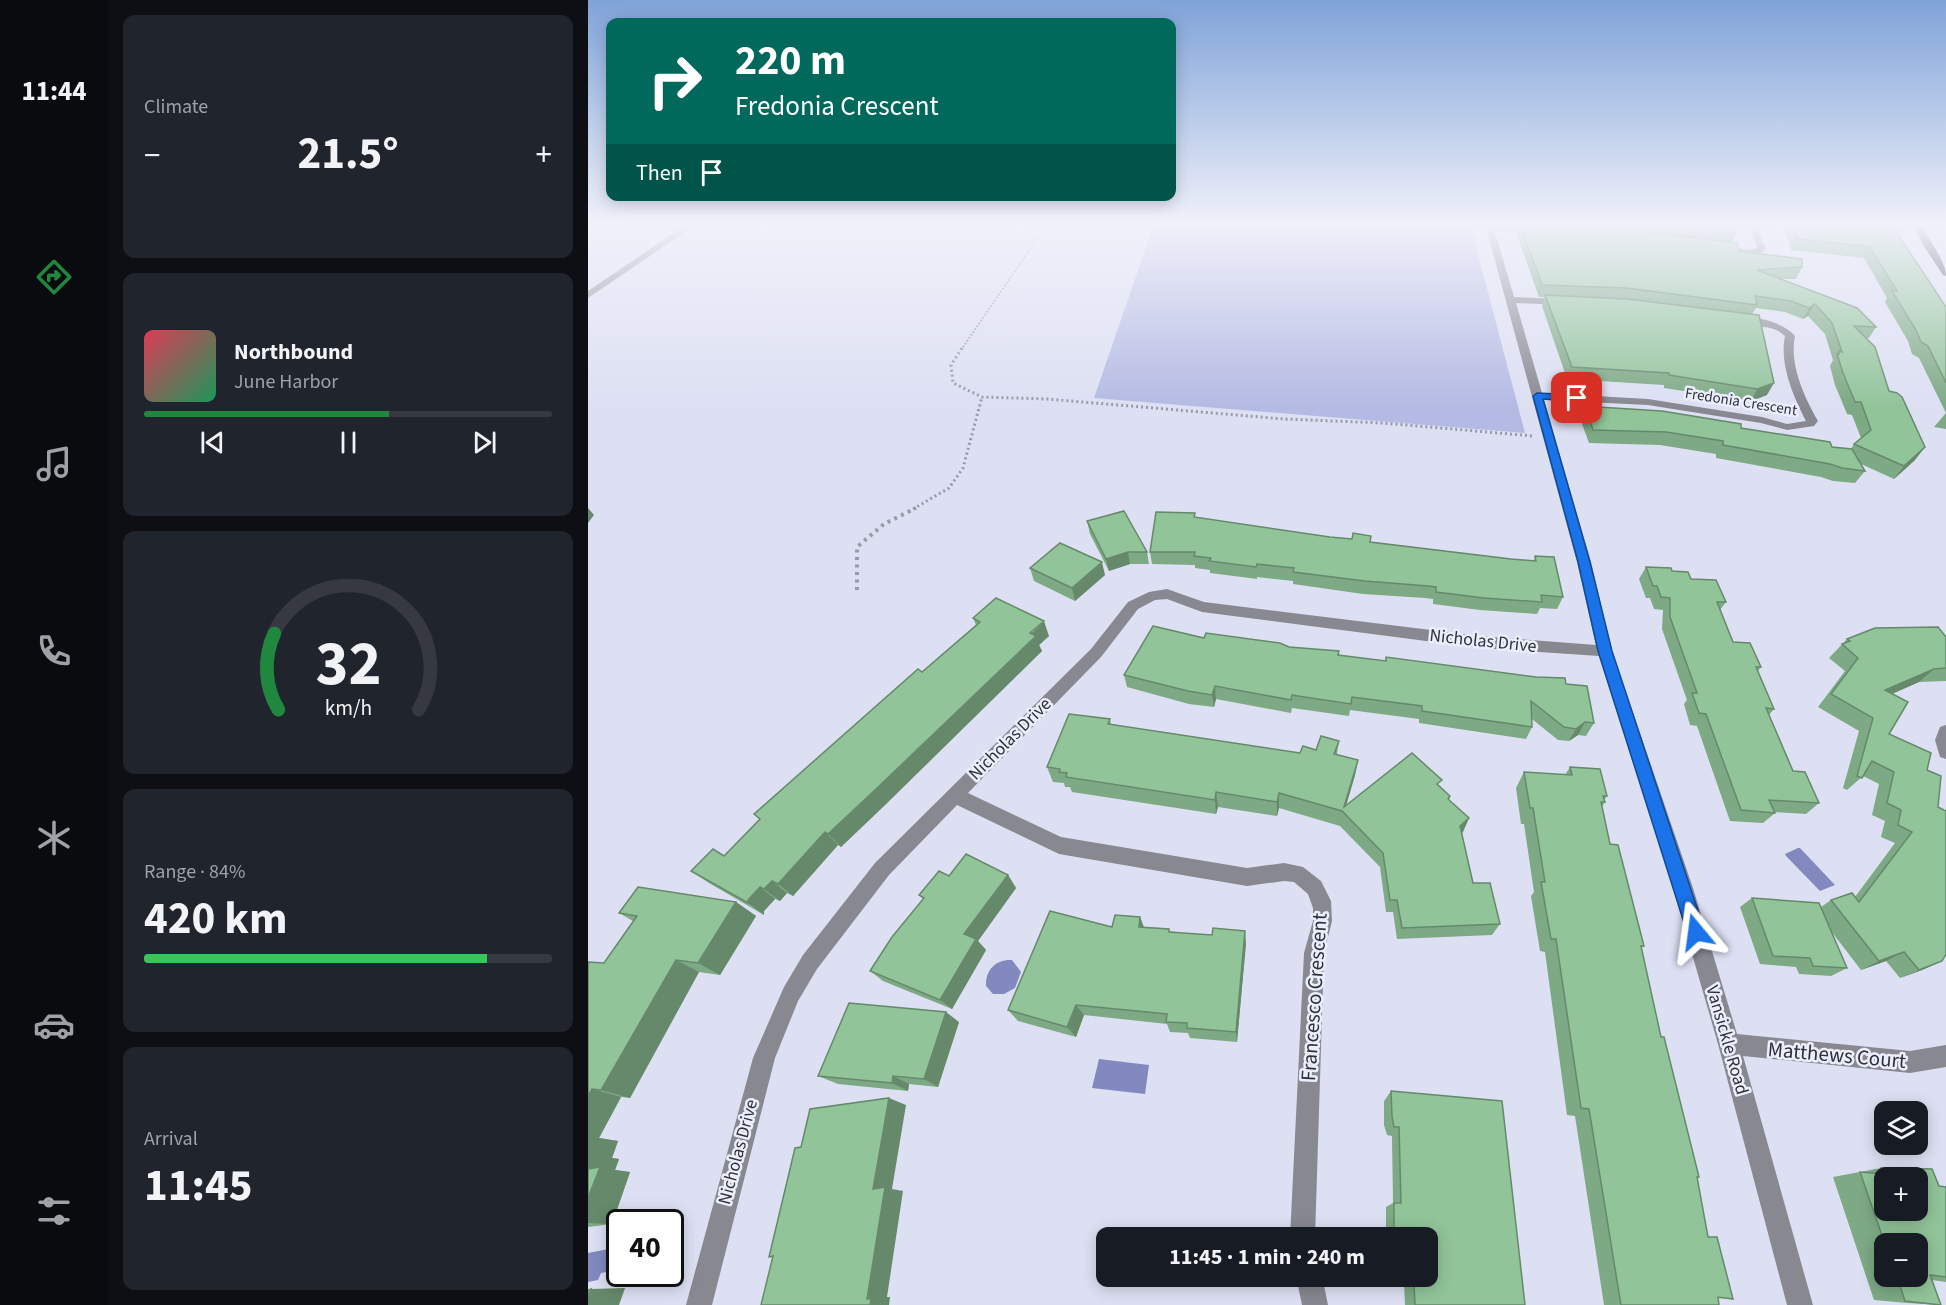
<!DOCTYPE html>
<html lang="en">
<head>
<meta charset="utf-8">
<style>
	body { margin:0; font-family:"Source Sans 3",sans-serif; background:#20242c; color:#f1f3f6; height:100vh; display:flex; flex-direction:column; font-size:22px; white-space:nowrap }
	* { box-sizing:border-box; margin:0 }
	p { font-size:20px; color:#9ea1a6 }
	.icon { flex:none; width:33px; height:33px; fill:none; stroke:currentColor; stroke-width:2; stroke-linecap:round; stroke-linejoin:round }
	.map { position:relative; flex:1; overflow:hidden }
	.details { display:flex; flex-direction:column; gap:15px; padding:15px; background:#0d0f14; width:480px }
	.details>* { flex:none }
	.hud { position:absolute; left:18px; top:18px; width:570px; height:183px; border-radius:12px; box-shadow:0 3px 15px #0003; background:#00695c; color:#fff; overflow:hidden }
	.controls { position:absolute; left:1286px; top:1101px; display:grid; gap:12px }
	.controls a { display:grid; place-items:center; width:54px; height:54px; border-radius:12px; background:#171b24; box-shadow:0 3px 15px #0003; font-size:30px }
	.speed { position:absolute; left:18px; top:1209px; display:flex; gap:12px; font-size:30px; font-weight:700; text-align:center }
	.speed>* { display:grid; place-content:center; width:78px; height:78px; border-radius:50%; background:#171b24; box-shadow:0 3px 15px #0003; line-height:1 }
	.speed .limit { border:3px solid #111; border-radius:9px; background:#fff; color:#111 }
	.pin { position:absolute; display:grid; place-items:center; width:51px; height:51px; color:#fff; margin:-26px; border-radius:12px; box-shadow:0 3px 9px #0006 }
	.me { position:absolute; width:66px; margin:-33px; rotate:344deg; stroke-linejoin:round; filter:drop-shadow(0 0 4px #0008) }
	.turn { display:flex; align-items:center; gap:21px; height:126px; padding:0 30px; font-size:27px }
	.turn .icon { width:78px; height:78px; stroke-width:2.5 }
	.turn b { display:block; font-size:42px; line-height:51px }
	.then { display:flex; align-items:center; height:57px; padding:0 30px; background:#0003; gap:12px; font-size:22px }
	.big { font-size:45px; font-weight:700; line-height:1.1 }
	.details .widget { flex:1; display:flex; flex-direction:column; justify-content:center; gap:9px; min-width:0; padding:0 21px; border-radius:12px; background:#20242c }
	.details .dial { align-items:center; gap:0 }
	.dial svg { height:156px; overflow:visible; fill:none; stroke:#363941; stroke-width:7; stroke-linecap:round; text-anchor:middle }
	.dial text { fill:#f1f3f6; stroke:none }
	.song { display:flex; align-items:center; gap:18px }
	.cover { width:72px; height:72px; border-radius:9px; background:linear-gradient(135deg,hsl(350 70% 55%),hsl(150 70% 35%)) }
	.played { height:6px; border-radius:3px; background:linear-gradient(90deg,#1f883e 60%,#363941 60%) }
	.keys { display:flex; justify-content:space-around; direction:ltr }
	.heat { display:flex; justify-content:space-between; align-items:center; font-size:33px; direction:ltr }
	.charge { height:9px; border-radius:4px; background:linear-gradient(90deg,#34c759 84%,#363941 0) }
	.trip { position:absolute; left:508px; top:1227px; width:342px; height:60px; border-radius:12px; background:#171b24; box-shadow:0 3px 15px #0003; font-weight:700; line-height:60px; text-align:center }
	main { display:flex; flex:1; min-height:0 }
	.dock { display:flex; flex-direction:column; width:108px; justify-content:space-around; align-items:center; background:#090b0e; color:#9ea1a6 }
	.dock .icon { width:42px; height:42px }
	.dock .current { color:#1f883e }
	.dock b { font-size:27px; color:#f1f3f6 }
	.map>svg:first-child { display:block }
	.green { fill:#b4bae3 }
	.water { fill:#8289bf }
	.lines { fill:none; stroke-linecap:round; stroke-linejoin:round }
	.path-far2 { stroke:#989aa8; stroke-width:2; stroke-dasharray:1.5 2; stroke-linecap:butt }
	.path-far1 { stroke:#989aa8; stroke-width:3; stroke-dasharray:2 3; stroke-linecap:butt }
	.path { stroke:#989aa8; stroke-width:4; stroke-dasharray:3 4.5; stroke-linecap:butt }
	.minor { fill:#878890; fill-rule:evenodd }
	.major { fill:#3e404d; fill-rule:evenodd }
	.wall { fill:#7da984; fill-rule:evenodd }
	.shaded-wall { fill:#66896b }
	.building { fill:#91c499; stroke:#66896b; stroke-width:1.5; fill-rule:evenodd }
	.route { fill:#1a73e8; stroke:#114b97; stroke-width:1.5 }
	.labels { text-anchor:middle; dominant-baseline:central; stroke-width:5; stroke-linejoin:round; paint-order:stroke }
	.far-street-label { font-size:15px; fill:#303138; stroke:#ebeefd }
	.street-label { font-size:18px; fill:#303138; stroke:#ebeefd }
	.near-street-label { font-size:21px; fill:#303138; stroke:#ebeefd }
</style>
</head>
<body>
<main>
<nav class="dock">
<b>11:44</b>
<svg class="icon current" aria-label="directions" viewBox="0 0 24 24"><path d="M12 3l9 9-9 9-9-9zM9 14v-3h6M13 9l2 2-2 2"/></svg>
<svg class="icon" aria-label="music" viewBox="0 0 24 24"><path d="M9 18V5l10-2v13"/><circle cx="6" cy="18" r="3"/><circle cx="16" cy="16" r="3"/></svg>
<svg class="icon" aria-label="phone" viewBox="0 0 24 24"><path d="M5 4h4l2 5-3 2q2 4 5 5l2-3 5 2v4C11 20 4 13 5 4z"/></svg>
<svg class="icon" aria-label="climate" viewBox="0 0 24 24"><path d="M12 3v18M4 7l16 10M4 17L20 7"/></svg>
<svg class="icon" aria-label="car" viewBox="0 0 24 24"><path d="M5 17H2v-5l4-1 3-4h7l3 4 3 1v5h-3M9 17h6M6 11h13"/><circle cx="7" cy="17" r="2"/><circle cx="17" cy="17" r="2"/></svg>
<svg class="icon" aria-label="filters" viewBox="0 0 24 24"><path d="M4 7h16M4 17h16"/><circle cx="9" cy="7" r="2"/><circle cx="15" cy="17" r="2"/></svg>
</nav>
<section class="details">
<div class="widget"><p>Climate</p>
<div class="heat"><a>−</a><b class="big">21.5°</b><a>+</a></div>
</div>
<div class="widget">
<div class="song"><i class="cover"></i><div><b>Northbound</b><p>June Harbor</p></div></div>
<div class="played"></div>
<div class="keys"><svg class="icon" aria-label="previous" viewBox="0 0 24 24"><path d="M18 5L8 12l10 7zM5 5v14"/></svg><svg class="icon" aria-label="pause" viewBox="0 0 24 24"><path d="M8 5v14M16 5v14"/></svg><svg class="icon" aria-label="next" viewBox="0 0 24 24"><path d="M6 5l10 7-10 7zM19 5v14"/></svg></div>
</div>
<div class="widget dial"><svg viewBox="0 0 100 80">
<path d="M14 69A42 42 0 1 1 86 69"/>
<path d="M14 69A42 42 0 0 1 12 30" stroke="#1f883e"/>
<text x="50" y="56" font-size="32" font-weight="700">32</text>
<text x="50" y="72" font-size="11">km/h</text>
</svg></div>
<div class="widget"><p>Range · 84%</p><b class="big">420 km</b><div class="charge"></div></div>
<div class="widget"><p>Arrival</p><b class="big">11:45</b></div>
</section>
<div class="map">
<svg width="1358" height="1305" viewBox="0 0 1358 1305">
	<rect width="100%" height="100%" fill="#dde0f3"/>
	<path class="green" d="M566 224H882L937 433 506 398Z"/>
	<g class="water">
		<path d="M1210 848H1212L1247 885 1232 891 1198 856 1197 854Z"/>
		<path d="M424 960 433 972 427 988 416 994H405L398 986C397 970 408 959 424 960Z"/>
		<path d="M511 1059 561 1065 557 1094 504 1088Z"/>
		<path d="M31 1247 30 1270 13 1273 10 1280 0 1282V1253Z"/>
	</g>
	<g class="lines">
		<path class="path-far2" d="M373 350 459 224"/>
		<g class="path-far1">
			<path d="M374 348 363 365 365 383 394 397 459 399 696 419 795 423 945 436"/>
			<path d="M325 509 361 488 375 468 394 397"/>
		</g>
		<path class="path" d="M269 590V547L296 524 328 508"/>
		<g class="minor">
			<path d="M99 224H109L0 298V291Z"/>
			<path d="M897 224 953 229 954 231 950 233 907 232 926 297 976 299 981 302 976 305 928 303 954 393 1060 399 1174 417 1199 424 1218 421C1206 398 1191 364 1197 336 1181 321 1164 331 1149 322 1163 312 1196 323 1207 336 1201 364 1216 397 1230 421L1226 426 1199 430 1173 423 1060 405 956 400 1003 562 1024 651 1105 888 1149 1034 1322 1051 1358 1045V1067L1322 1073 1155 1056 1225 1305H1199L1130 1044 1085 888 1011 656 892 648 614 612 579 599 567 600 550 609 513 657 380 793 473 837 659 868 696 863 715 867 733 881 743 901 744 921 736 953 727 1238H702L716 953 725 921V908L720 894 706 882 696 881 659 886 471 854 369 805 301 875 229 969 210 1001 187 1058 124 1305H98L165 1058 196 987 215 955 287 863 503 649 540 602 561 592 579 589 616 602 892 636 1008 645 989 562Z"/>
			<path d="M1161 224H1169L1174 242 1178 247 1175 252 1161 254 1129 249V245H1132L1161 250 1169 248Z"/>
			<path d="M1358 725V759L1352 757 1347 740 1352 727Z"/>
			<path d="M708 1276H734L740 1305H714Z"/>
		</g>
		<path class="major" d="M1325 224H1333C1340 239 1358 261 1358 276L1355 275 1335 245Z"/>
	</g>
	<g class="wall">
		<path d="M925 224H1146L1148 235 1144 243 1151 251 1214 267 1208 279H1193L1288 327 1281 338H1278L1301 391 1327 460 1306 479 1273 464 1277 471 1267 483 1245 481 1233 477 1128 458V454L1072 445 1001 443 994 424 999 412H1008L1010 407 1153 428 1244 447 1263 449 1266 444 1273 438 1264 415 1259 414 1247 385 1242 366 1245 360 1237 334 1220 316 1215 319 1197 312 1168 308 1164 314 1179 395 1163 401 1076 388V385L979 379 954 306 957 297H951L929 235 931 226 926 225Z"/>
		<path d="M1196 224H1305L1315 242 1358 307V429L1346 427 1358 413 1331 358 1324 354 1320 341 1297 302 1299 298 1276 258 1203 250Z"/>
		<path d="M607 518 742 537 923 559 946 561 947 556 975 597 969 609 952 608 949 614 892 610 845 604V599L837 598 775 594 705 584V581L669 577V579L622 573V570L607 568V565L564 564 562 552Z"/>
		<path d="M499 521 559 552 561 564H542L521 571 502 534Z"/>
		<path d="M1058 567 1084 571 1103 579 1138 602 1132 610 1145 642 1173 667 1170 671 1186 709 1181 715 1205 771 1231 803 1218 814 1186 812 1187 813 1175 823 1142 821 1109 726 1102 725 1096 704 1099 700 1074 629 1075 610 1066 609 1062 598H1058L1051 579Z"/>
		<path d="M442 568 517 575 487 601 446 581Z"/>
		<path d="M385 618 461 636 451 645 454 651 298 804 253 847 250 845 205 896 199 893 192 901 187 899 176 911V915L121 883 103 871 136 856 172 819 166 814 334 672 388 625Z"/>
		<path d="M1358 637V681L1331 682 1304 694 1301 734 1339 770 1350 807 1354 961 1334 970 1312 978 1298 961 1273 970 1243 931 1259 968 1243 976 1211 974 1208 967 1172 964 1152 907 1164 898 1233 907 1243 900 1267 897 1307 843 1293 837 1297 821 1284 815 1291 784 1275 776 1259 790 1255 788 1271 731 1230 707 1257 671 1241 658 1259 639Z"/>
		<path d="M616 638 701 647 751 655 797 661 798 657 978 684 1006 723 998 736 990 735 981 741 970 740 944 719V727L938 739 831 723V719L762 710 761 716 704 708 703 713 628 699 626 707 601 704 539 687 536 675Z"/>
		<path d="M522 719 523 724 712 753 728 750 751 741 749 754 770 760 767 775 758 805 852 787 862 796 861 800 881 818 874 833 885 883 912 924 904 935 809 939 805 912H798L792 867 752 826 691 808 689 816 630 807 628 814 484 792 482 787H477L476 783 465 782 459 767Z"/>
		<path d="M982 767 1019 796 1016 800 1017 802 1014 807 1022 844 1056 946 1053 948 1073 1037 1111 1177 1109 1178 1120 1237 1145 1299 1130 1298 1131 1305H1016L987 1116 979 1115 957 952 952 951 943 896 946 892 936 824H933L928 788 936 772 977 775Z"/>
		<path d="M420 875 428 888 390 941 398 950 364 1009 295 981 282 971 335 899 331 895 361 876Z"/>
		<path d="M148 902 168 916 132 975 111 972 42 1098 33 1097 11 1138 30 1141 24 1158 31 1159 27 1170 42 1172 24 1224 0 1227V962L16 963 45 921 31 913Z"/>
		<path d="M552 917 556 927 658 943 649 1042 602 1038 600 1033 582 1032 579 1024 496 1015 488 1037 430 1021 420 1010 524 927Z"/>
		<path d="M371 1022 350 1087 321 1084 320 1091 250 1084 230 1076Z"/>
		<path d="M803 1091 937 1305H817L816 1283 821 1284V1276H840V1238H820V1237L798 1234V1207L805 1203 804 1136 799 1135 796 1125V1101Z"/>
		<path d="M1293 1168 1351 1186 1358 1187V1282L1344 1280 1353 1305 1319 1303 1286 1300 1245 1177ZM1296 1244H1329V1276H1296Z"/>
	</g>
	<g class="shaded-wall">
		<path d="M1227 304 1220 316 1215 319 1221 308Z"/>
		<path d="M1186 383 1179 395 1163 401 1169 389Z"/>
		<path d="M1337 447 1327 460 1306 479 1316 466Z"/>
		<path d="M0 508 6 515 0 523Z"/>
		<path d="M540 552 542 564 521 571 518 559Z"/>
		<path d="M514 562 517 575 487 601 484 588Z"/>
		<path d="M456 621 461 636 451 645 454 651 298 804 253 847 240 834Z"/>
		<path d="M1346 669 1331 682 1283 703 1297 690Z"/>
		<path d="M627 686 628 699 626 707 624 695Z"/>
		<path d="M997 722 990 735 981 741 988 729Z"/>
		<path d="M770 760 767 775 756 813V807Z"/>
		<path d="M628 792 630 807 628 814 627 800Z"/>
		<path d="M691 793V808L689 816V802Z"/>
		<path d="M881 818 875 832 866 840 872 826Z"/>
		<path d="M237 832 250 845 205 896 190 884Z"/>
		<path d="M420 875 428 888 390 941 398 950 364 1009 352 1000 376 934Z"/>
		<path d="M184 881 199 893 192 901 176 889Z"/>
		<path d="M172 887 187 899 176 911V915L160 903V900Z"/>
		<path d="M148 902 168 916 132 975 110 963Z"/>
		<path d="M552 917 557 931 551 927Z"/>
		<path d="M657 931 658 943 649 1042 648 1032Z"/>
		<path d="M1316 952 1298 961 1273 970 1291 961Z"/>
		<path d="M88 960 111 972 42 1098 13 1090Z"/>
		<path d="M1354 961 1334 970 1312 978 1331 970Z"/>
		<path d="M488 1005 496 1015 488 1037 479 1027Z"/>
		<path d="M358 1012 371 1022 350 1087 336 1079Z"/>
		<path d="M305 1076 321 1084 320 1091 304 1083Z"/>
		<path d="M4 1089 33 1097 11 1138 30 1141 24 1158 31 1159 27 1170 42 1172 24 1224 0 1223V1096Z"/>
		<path d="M301 1098 318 1105 304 1189 315 1191 299 1297H302L301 1305H282L279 1299 285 1189Z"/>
		<path d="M37 1288 31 1305H0V1298L3 1289Z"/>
	</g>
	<g class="building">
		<path d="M932 224 1017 227 1149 243 1151 251 1214 259V267L1169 270 1269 308 1288 327 1266 326 1287 347 1301 391 1309 393 1314 397 1337 447 1316 466 1266 444 1283 430 1273 402H1267L1255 373 1249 354H1251V351L1254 352 1244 323 1227 304 1221 308 1203 301 1167 296 1169 305 1039 288 954 285Z"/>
		<path d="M1065 224H1146L1148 235Z"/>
		<path d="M1204 224H1305L1315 242 1358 307V383L1340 346 1333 342 1328 330 1304 291H1309L1282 247 1209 239Z"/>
		<path d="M957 295 1039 299 1171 315 1186 383 1169 389 1081 375V373L984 367Z"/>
		<path d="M1010 407 1074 411 1153 424V428L1242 442 1244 447 1264 449 1277 471 1254 468 1242 464 1135 445V441L1078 432 1005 430 999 412H1012Z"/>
		<path d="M536 511 559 552H540L518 559 499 521Z"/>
		<path d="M568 512 607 513 606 517 742 537 764 539 765 533 783 536 782 542 923 559 948 561 947 556 966 557 975 597 953 595 954 602 896 598 848 592V587L840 586 777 581 705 572 706 568 669 564 668 567 621 561 623 558 606 556 607 552H562Z"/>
		<path d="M472 543 514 562 484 588 442 568Z"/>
		<path d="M1058 567 1083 568 1084 571 1100 572 1103 579 1128 580 1138 602H1129L1145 642 1162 643 1173 667H1168L1186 709 1178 708 1205 771 1217 772 1231 803 1181 800 1187 813 1153 810 1118 714 1111 713 1104 693H1109L1082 617V598L1073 597 1069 586H1065Z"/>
		<path d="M408 598 456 621 442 633 448 636 287 790 240 834 237 832 190 884 184 881 176 889 172 887 160 900V903L103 871 125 849 136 856 172 819 166 814 330 669 334 672 392 622 385 618Z"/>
		<path d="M565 626 616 638 618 633 692 643 701 647 751 651 750 655 798 661V657L948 677 977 678 978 684 999 686 1006 723 997 722 988 729 976 727 943 701 944 727 834 711V706L764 697 763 704 704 695 703 700 627 686 624 695 600 691 536 675Z"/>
		<path d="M1350 627 1358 637V668L1346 669 1297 690 1320 702 1301 734 1343 753 1339 770 1353 776 1350 807 1358 811V954L1354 961 1331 970 1316 952 1291 961 1243 900 1264 893 1271 902 1324 832 1310 825 1313 810 1299 803 1306 772 1284 761 1274 778 1269 776 1285 718 1243 694 1270 658 1254 644 1262 641 1259 639 1287 628Z"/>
		<path d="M481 714 522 719 520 724 712 753 715 746 728 750 733 736 751 741 746 754 770 760 756 807 824 753 854 780 849 784 862 796 860 799 881 818 872 826 885 883H902L912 924 814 928 809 900H802L795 853 754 811 691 793 689 802 628 792 627 800 478 777 479 773 471 772 472 769 459 767Z"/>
		<path d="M982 767 1012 769 1019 796H1015L1017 802H1013L1022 844 1030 845 1056 946H1053L1073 1037H1076L1111 1177H1109L1120 1237H1129L1145 1299 1130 1297 1131 1305H1033L1001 1109 993 1108 968 939H963L953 882H957L945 808H942L936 772 984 775Z"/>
		<path d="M378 854 420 875 376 934 388 939 352 1000 282 971 304 937 336 898 331 895 351 871 361 876Z"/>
		<path d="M50 887 148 902 110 963 88 960 13 1090 4 1089 0 1096V962L16 963 49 916 31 913Z"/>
		<path d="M1164 898 1231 903 1259 968 1225 966 1222 958 1185 956Z"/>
		<path d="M462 911 524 927 527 915 552 917 551 927 581 929V932L624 935 625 928 657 931 648 1032 599 1028V1023L578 1022 579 1014 488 1005 479 1027 420 1010Z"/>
		<path d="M261 1003 358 1012 336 1079 305 1076 304 1083 230 1076Z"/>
		<path d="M803 1091 914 1101 937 1305H827L826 1284 830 1285V1276H840V1238H829V1234L806 1232V1203H813L811 1127H806L804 1116Z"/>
		<path d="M301 1098 285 1189 297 1187 279 1299 283 1298 282 1305H173L185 1256 181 1257 207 1148 213 1147 222 1109Z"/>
		<path d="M12 1167 0 1198V1169Z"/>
		<path d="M1293 1168 1344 1169 1351 1186 1358 1187V1277L1342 1275 1353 1305 1317 1301 1309 1276H1329V1244H1297L1272 1172 1295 1174ZM1296 1178H1329V1210H1296Z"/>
		<path d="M3 1289 0 1298V1290Z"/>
	</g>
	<linearGradient id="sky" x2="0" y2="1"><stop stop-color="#7fa3d8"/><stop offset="0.55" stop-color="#f0f1fa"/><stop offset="1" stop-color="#f0f1fa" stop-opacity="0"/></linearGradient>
	<rect width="1358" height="407" fill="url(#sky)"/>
	<path class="route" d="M949 393 989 395 994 398 989 401 955 399 1002 562 1024 651 1117 932 1114 939 1108 941 1102 939 1099 932 1010 651 990 562 945 396Z"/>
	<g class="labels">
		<g class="far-street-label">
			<text transform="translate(1153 402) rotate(9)">Fredonia Crescent</text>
		</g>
		<g class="street-label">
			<text transform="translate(895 641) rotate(6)">Nicholas Drive</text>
			<text transform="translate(422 739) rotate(-45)">Nicholas Drive</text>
			<text transform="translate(1139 1040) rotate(74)">Vansickle Road</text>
			<text transform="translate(150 1152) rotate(-75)">Nicholas Drive</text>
		</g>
		<g class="near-street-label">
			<text transform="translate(726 997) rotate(-86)">Francesco Crescent</text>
			<text transform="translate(1249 1055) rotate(5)">Matthews Court</text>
		</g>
	</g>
</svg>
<div class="controls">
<a><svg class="icon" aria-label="layers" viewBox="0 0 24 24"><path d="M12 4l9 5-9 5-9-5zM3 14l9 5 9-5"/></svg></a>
<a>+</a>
<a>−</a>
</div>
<div class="speed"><div class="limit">40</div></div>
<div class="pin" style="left:989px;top:398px;background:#d93025"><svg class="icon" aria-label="arrive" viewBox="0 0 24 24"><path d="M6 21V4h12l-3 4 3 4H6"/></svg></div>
<svg class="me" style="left:1108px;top:932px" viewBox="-20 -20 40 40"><path d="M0-17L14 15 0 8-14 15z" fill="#1a73e8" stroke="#fff" stroke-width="4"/></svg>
<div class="trip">11:45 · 1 min · 240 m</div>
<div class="hud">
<div class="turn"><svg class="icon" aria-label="right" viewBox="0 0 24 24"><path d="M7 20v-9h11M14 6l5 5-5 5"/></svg><div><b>220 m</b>Fredonia Crescent</div></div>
<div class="then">Then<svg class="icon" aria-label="arrive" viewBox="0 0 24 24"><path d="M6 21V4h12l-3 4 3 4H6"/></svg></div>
</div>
</div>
</main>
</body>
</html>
